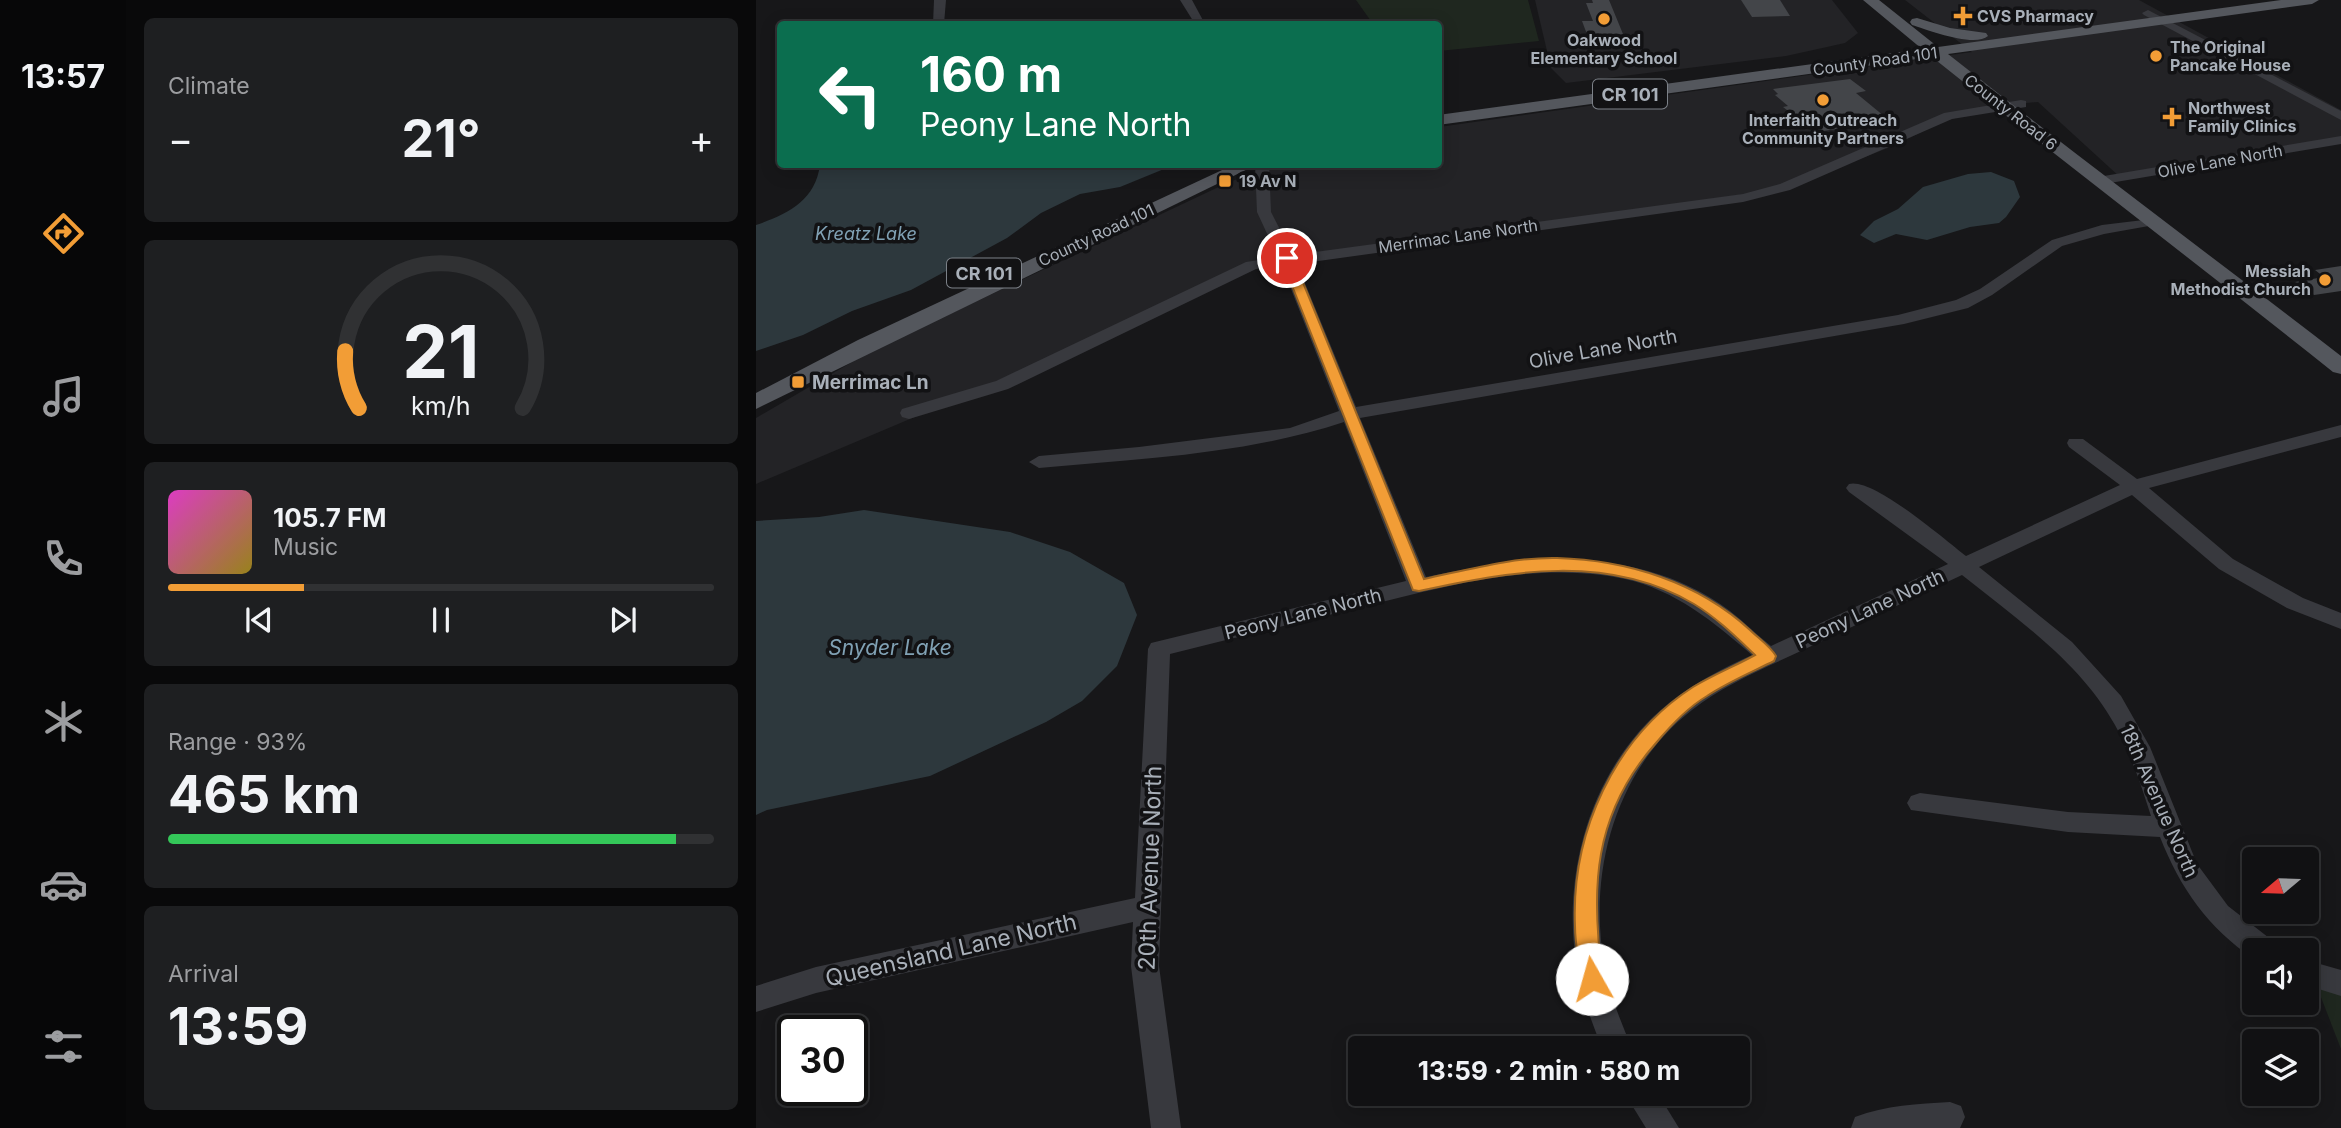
<!DOCTYPE html>
<html lang="en">
<head>
<meta charset="utf-8">
<style>
	body { margin:0; font-family:Inter,sans-serif; background:#1e1f21; color:#f1f3f6; height:100vh; display:flex; flex-direction:column; font-size:26px; white-space:nowrap }
	* { box-sizing:border-box; margin:0 }
	p { font-size:23px; color:#9c9da0 }
	.icon { flex:none; width:38px; height:38px; fill:none; stroke:currentColor; stroke-width:2; stroke-linecap:round; stroke-linejoin:round }
	.map { position:relative; flex:1; overflow:hidden }
	.panel { display:flex; flex-direction:column; gap:18px; padding:18px; background:#09090a; width:630px }
	.panel>* { flex:none }
	.banner { position:absolute; left:21px; top:21px; width:665px; height:147px; border-radius:7px; box-shadow:0 4px 18px #0003,0 0 0 2px #303133; background:#0b6e4f; color:#fff; overflow:hidden }
	.needle { width:46px; rotate:251deg }
	.buttons { position:absolute; left:1486px; top:847px; display:grid; gap:14px }
	.buttons a { display:grid; place-items:center; width:77px; height:77px; border-radius:7px; background:#111113; box-shadow:0 4px 18px #0003,0 0 0 2px #303133; font-size:35px }
	.speed { position:absolute; left:21px; top:1015px; display:flex; gap:14px; font-size:35px; font-weight:700; text-align:center }
	.speed>* { display:grid; place-content:center; width:91px; height:91px; border-radius:50%; background:#111113; box-shadow:0 4px 18px #0003,0 0 0 2px #303133; line-height:1 }
	.speed .limit { border:4px solid #111; border-radius:10px; background:#fff; color:#111 }
	.pin { position:absolute; display:grid; place-items:center; width:60px; height:60px; color:#fff; margin:-30px; border:4px solid #fff; border-radius:50%; box-shadow:0 2px 7px #0007 }
	.me { position:absolute; width:77px; margin:-38px; rotate:353deg; stroke-linejoin:round; filter:drop-shadow(0 0 5px #0008) }
	.turn { display:flex; align-items:center; gap:24px; height:147px; padding:0 28px; font-size:32px }
	.turn .icon { width:91px; height:91px; stroke-width:2.5 }
	.turn b { display:block; font-size:49px; line-height:60px }
	.big { font-size:52px; font-weight:700; line-height:1.1 }
	.panel .card { flex:1; display:flex; flex-direction:column; justify-content:center; gap:10px; min-width:0; padding:0 24px; border-radius:10px; background:#1e1f21 }
	.panel .dial { align-items:center; gap:0 }
	.dial svg { height:182px; overflow:visible; fill:none; stroke:#303133; stroke-width:7; stroke-linecap:round; text-anchor:middle }
	.dial text { fill:#f1f3f6; stroke:none }
	.song { display:flex; align-items:center; gap:21px }
	.cover { width:84px; height:84px; border-radius:10px; background:linear-gradient(135deg,hsl(310 70% 55%),hsl(50 70% 35%)) }
	.played { height:7px; border-radius:4px; background:linear-gradient(90deg,#f29d36 25%,#303133 25%) }
	.keys { display:flex; justify-content:space-around; direction:ltr }
	.heat { display:flex; justify-content:space-between; align-items:center; font-size:38px; direction:ltr }
	.charge { height:10px; border-radius:5px; background:linear-gradient(90deg,#34c759 93%,#303133 0) }
	.trip { position:absolute; left:592px; top:1036px; width:402px; height:70px; border-radius:7px; background:#111113; box-shadow:0 4px 18px #0003,0 0 0 2px #303133; font-weight:700; line-height:70px; text-align:center }
	main { display:flex; flex:1; min-height:0 }
	.menu { display:flex; flex-direction:column; width:126px; justify-content:space-around; align-items:center; background:#070708; color:#9c9da0 }
	.menu .icon { width:49px; height:49px }
	.menu .current { color:#f29d36 }
	.menu b { font-size:32px; color:#f1f3f6 }
	.map>svg:first-child { display:block }
	.built { fill:#232326 }
	.green { fill:#1f271f }
	.water { fill:#2d383d }
	.building { fill:#434549 }
	.lines { fill:none; stroke-linecap:round; stroke-linejoin:round }
	.minor { fill:#38393e; fill-rule:evenodd }
	.major { fill:#54575d; fill-rule:evenodd }
	.route { fill:#f29d36; stroke:#9d6623; stroke-width:2 }
	.poi-dot { fill:#f29d36; stroke:#121214; stroke-width:2.5 }
	.labels { text-anchor:middle; dominant-baseline:central; stroke-width:7; stroke-linejoin:round; paint-order:stroke }
	.far-poi-label { font-size:16px; font-weight:bold; fill:#a9b0b9; stroke:#121214; text-anchor:start }
	.far-street-label { font-size:16px; fill:#a9b0b9; stroke:#121214 }
	.shield { fill:#121214; stroke:#7c8188; stroke-width:2 }
	.shield-label { font-size:18px; font-weight:bold; fill:#a9b0b9 }
	.far-water-label { font-size:18px; font-style:italic; fill:#80a1b4; stroke:#121214 }
	.street-label { font-size:19px; fill:#a9b0b9; stroke:#121214 }
	.poi-label { font-size:19px; font-weight:bold; fill:#a9b0b9; stroke:#121214; text-anchor:start }
	.water-label { font-size:21px; font-style:italic; fill:#80a1b4; stroke:#121214 }
	.near-street-label { font-size:23px; fill:#a9b0b9; stroke:#121214 }
</style>
</head>
<body>
<main>
<nav class="menu">
<b>13:57</b>
<svg class="icon current" aria-label="directions" viewBox="0 0 24 24"><path d="M12 3l9 9-9 9-9-9zM9 14v-3h6M13 9l2 2-2 2"/></svg>
<svg class="icon" aria-label="music" viewBox="0 0 24 24"><path d="M9 18V5l10-2v13"/><circle cx="6" cy="18" r="3"/><circle cx="16" cy="16" r="3"/></svg>
<svg class="icon" aria-label="phone" viewBox="0 0 24 24"><path d="M5 4h4l2 5-3 2q2 4 5 5l2-3 5 2v4C11 20 4 13 5 4z"/></svg>
<svg class="icon" aria-label="climate" viewBox="0 0 24 24"><path d="M12 3v18M4 7l16 10M4 17L20 7"/></svg>
<svg class="icon" aria-label="car" viewBox="0 0 24 24"><path d="M5 17H2v-5l4-1 3-4h7l3 4 3 1v5h-3M9 17h6M6 11h13"/><circle cx="7" cy="17" r="2"/><circle cx="17" cy="17" r="2"/></svg>
<svg class="icon" aria-label="filters" viewBox="0 0 24 24"><path d="M4 7h16M4 17h16"/><circle cx="9" cy="7" r="2"/><circle cx="15" cy="17" r="2"/></svg>
</nav>
<section class="panel">
<div class="card"><p>Climate</p>
<div class="heat"><a>−</a><b class="big">21°</b><a>+</a></div>
</div>
<div class="card dial"><svg viewBox="0 0 100 80">
<path d="M14 69A42 42 0 1 1 86 69"/>
<path d="M14 69A42 42 0 0 1 8 44" stroke="#f29d36"/>
<text x="50" y="56" font-size="32" font-weight="700">21</text>
<text x="50" y="72" font-size="11">km/h</text>
</svg></div>
<div class="card">
<div class="song"><i class="cover"></i><div><b>105.7 FM</b><p>Music</p></div></div>
<div class="played"></div>
<div class="keys"><svg class="icon" aria-label="previous" viewBox="0 0 24 24"><path d="M18 5L8 12l10 7zM5 5v14"/></svg><svg class="icon" aria-label="pause" viewBox="0 0 24 24"><path d="M8 5v14M16 5v14"/></svg><svg class="icon" aria-label="next" viewBox="0 0 24 24"><path d="M6 5l10 7-10 7zM19 5v14"/></svg></div>
</div>
<div class="card"><p>Range · 93%</p><b class="big">465 km</b><div class="charge"></div></div>
<div class="card"><p>Arrival</p><b class="big">13:59</b></div>
</section>
<div class="map">
<svg width="1585" height="1128" viewBox="0 0 1585 1128">
	<rect width="100%" height="100%" fill="#171719"/>
	<g class="built">
		<path d="M779 0H1076L1102 33 1089 43 1030 56 810 83 795 68Z"/>
		<path d="M1149 0H1383L1585 110V140L1365 178 1282 102 1239 106 1186 122 1137 146 1030 188 496 267 180 408 0 484V418L115 351 469 184 515 165 682 164 683 127 1216 52Z"/>
	</g>
	<g class="green">
		<path d="M600 0H772L783 41 683 51 682 24H617Z"/>
		<path d="M1556 974 1585 982V1049Z"/>
	</g>
	<g class="water">
		<path d="M64 165V164L429 165 408 169 364 187 324 194 285 213 251 238 155 290 96 311 47 335 0 351V225C32 214 59 201 64 165Z"/>
		<path d="M1235 172 1258 181 1264 197 1250 217 1243 223 1214 227 1171 240 1140 234 1118 243 1104 235 1118 221 1142 209 1167 187 1212 174Z"/>
		<path d="M108 510 254 532 314 552 368 583 381 615 361 666 326 701 290 722 174 776 11 810 0 815V521L63 517Z"/>
	</g>
	<g class="building">
		<path d="M836 0H853L867 34 832 37 826 21H837L830 3H837Z"/>
		<path d="M985 0H1024L1034 16 996 17Z"/>
		<path d="M1094 79 1110 91 1100 93 1134 121 1060 132 1027 107 1032 106 1019 95 1022 94 1017 89Z"/>
		<path d="M1585 266V291L1558 295 1539 282 1568 277 1559 270Z"/>
	</g>
	<g class="lines">
		<g class="minor">
			<path d="M178 0H190L188 24H177Z"/>
			<path d="M424 0H436L449 24H439Z"/>
			<path d="M1392 10 1585 111V120L1388 15 1386 13Z"/>
			<path d="M1265 100 1270 101V107L1196 119 1034 190 987 202 541 264 600 407 1142 315 1200 300 1224 289 1296 240 1346 225 1404 218 1407 221 1404 224 1348 234 1306 246 1236 295 1212 308 1148 324 604 418 670 577C773 555 884 544 974 611 988 622 1001 635 1015 646L1192 564 1093 492 1090 488 1093 484C1117 477 1189 540 1210 556L1364 485 1313 447 1311 443 1313 439H1327L1381 479 1585 425V437L1393 488 1477 559 1547 598 1585 613V629L1531 608 1463 569 1376 495 1223 567 1316 642 1365 696 1394 747 1441 864 1472 906 1517 941 1521 950H1498V959C1452 928 1424 888 1404 837L1312 832 1155 810 1151 803 1155 796 1164 793 1312 812 1395 816C1385 785 1375 754 1359 725 1324 662 1261 619 1206 575 1153 600 1100 625 1047 650 1009 668 969 684 936 710 860 769 832 870 848 963 853 993 864 1020 876 1048H846C835 1020 824 992 820 962 806 868 837 764 913 703 938 683 967 668 996 655 958 622 919 590 869 579 782 560 690 586 606 607 542 622 478 638 414 654L403 966 425 1128H395L375 966 377 922 60 993 0 1012V986L60 967 379 898 392 649 395 643 650 581 588 422C492 454 383 459 283 468L273 462 283 456 383 447 534 428 583 411 526 266 500 269 252 389 153 419 146 417 144 413 146 409 240 381 490 262 522 257 501 212 499 164H513L515 212 537 255 987 194 1024 184 1188 113Z"/>
			<path d="M1585 136V144L1342 185 1335 181 1342 177Z"/>
			<path d="M1550 960 1585 970V996L1550 985Z"/>
			<path d="M869 1094H902L923 1128H890Z"/>
			<path d="M1194 1102 1205 1106 1209 1117 1204 1128H1095L1099 1117C1130 1105 1162 1104 1194 1102Z"/>
		</g>
		<g class="major">
			<path d="M1107 0H1123L1182 47 1525 0H1563L1556 4 1192 54C1322 157 1454 255 1585 356V374L1577 372C1444 266 1309 163 1176 57L682 125V115L1166 49Z"/>
			<path d="M1161 18 1194 28 1230 33 1232 36C1219 48 1172 30 1156 25L1154 22 1156 19Z"/>
			<path d="M479 164H502L0 409V393L102 340Z"/>
		</g>
	</g>
	<path class="route" d="M527 256 537 258 668 579C711 570 757 557 801 558 871 560 942 582 994 630 1002 638 1014 646 1020 656L1018 661C996 672 972 682 951 696 931 708 915 725 900 743 837 814 834 889 847 979L844 986 836 989 828 986 825 979C823 962 819 944 819 926 815 833 858 738 937 687 957 675 979 666 999 655 980 637 961 618 938 604 851 553 755 571 663 591L657 590 525 258Z"/>
	<g class="poi-dot">
		<path d="M1203.5 5.5h7v7h7v7h-7v7h-7v-7h-7v-7h7z"/>
		<circle cx="848" cy="19" r="7"/>
		<circle cx="1400" cy="56" r="7"/>
		<circle cx="1067" cy="100" r="7"/>
		<path d="M1412.5 106.5h7v7h7v7h-7v7h-7v-7h-7v-7h7z"/>
		<rect x="462" y="174" width="14" height="14" rx="3.5"/>
		<circle cx="1569" cy="280" r="7"/>
		<rect x="35" y="375" width="14" height="14" rx="3.5"/>
	</g>
	<g class="labels">
		<g class="far-poi-label">
			<text x="1221" y="16">CVS Pharmacy</text>
			<text x="848" y="40" text-anchor="middle">Oakwood<tspan x="848" dy="18">Elementary School</tspan></text>
			<text x="1414" y="47">The Original<tspan x="1414" dy="18">Pancake House</tspan></text>
			<text x="1432" y="108">Northwest<tspan x="1432" dy="18">Family Clinics</tspan></text>
			<text x="1067" y="120" text-anchor="middle">Interfaith Outreach<tspan x="1067" dy="18">Community Partners</tspan></text>
			<text x="483" y="181">19 Av N</text>
			<text x="1555" y="271" text-anchor="end">Messiah<tspan x="1555" dy="18">Methodist Church</tspan></text>
		</g>
		<g class="far-street-label">
			<text transform="translate(1119 61) rotate(-8)">County Road 101</text>
			<text transform="translate(1255 112) rotate(38)">County Road 6</text>
			<text transform="translate(1464 161) rotate(-10)">Olive Lane North</text>
			<text transform="translate(340 235) rotate(-25)">County Road 101</text>
			<text transform="translate(702 236) rotate(-8)">Merrimac Lane North</text>
		</g>
		<g class="shield">
			<rect x="837" y="79.5" width="74" height="29" rx="5"/>
			<rect x="191" y="258.5" width="74" height="29" rx="5"/>
		</g>
		<g class="shield-label">
			<text x="874" y="94">CR 101</text>
			<text x="228" y="273">CR 101</text>
		</g>
		<g class="far-water-label">
			<text x="110" y="233">Kreatz Lake</text>
		</g>
		<g class="street-label">
			<text transform="translate(847 349) rotate(-10)">Olive Lane North</text>
			<text transform="translate(1114 609) rotate(-25)">Peony Lane North</text>
			<text transform="translate(547 614) rotate(-14)">Peony Lane North</text>
			<text transform="translate(1403 801) rotate(66)">18th Avenue North</text>
		</g>
		<g class="poi-label">
			<text x="56" y="382">Merrimac Ln</text>
		</g>
		<g class="water-label">
			<text x="134" y="647">Snyder Lake</text>
		</g>
		<g class="near-street-label">
			<text transform="translate(394 868) rotate(-88)">20th Avenue North</text>
			<text transform="translate(195 950) rotate(-13)">Queensland Lane North</text>
		</g>
	</g>
</svg>
<div class="buttons">
<a><svg class="needle" viewBox="-14 -14 28 28"><path d="M0-13l5 13h-10z" fill="#e53935"/><path d="M0 13l5-13h-10z" fill="#9c9da0"/></svg></a>
<a><svg class="icon" aria-label="sound" viewBox="0 0 24 24"><path d="M4 9h4l5-4v14l-5-4H4zM17 9q2 3 0 6"/></svg></a>
<a><svg class="icon" aria-label="layers" viewBox="0 0 24 24"><path d="M12 4l9 5-9 5-9-5zM3 14l9 5 9-5"/></svg></a>
</div>
<div class="speed"><div class="limit">30</div></div>
<div class="pin" style="left:531px;top:258px;background:#d93025"><svg class="icon" aria-label="arrive" viewBox="0 0 24 24"><path d="M6 21V4h12l-3 4 3 4H6"/></svg></div>
<svg class="me" style="left:836px;top:979px" viewBox="-20 -20 40 40"><circle r="19" fill="#fff"/><path d="M0-13L10 11 0 6-10 11z" fill="#f29d36"/></svg>
<div class="trip">13:59 · 2 min · 580 m</div>
<div class="banner">
<div class="turn"><svg class="icon" aria-label="left" viewBox="0 0 24 24"><path d="M17 20v-9H6M10 6l-5 5 5 5"/></svg><div><b>160 m</b>Peony Lane North</div></div>
</div>
</div>
</main>
</body>
</html>
